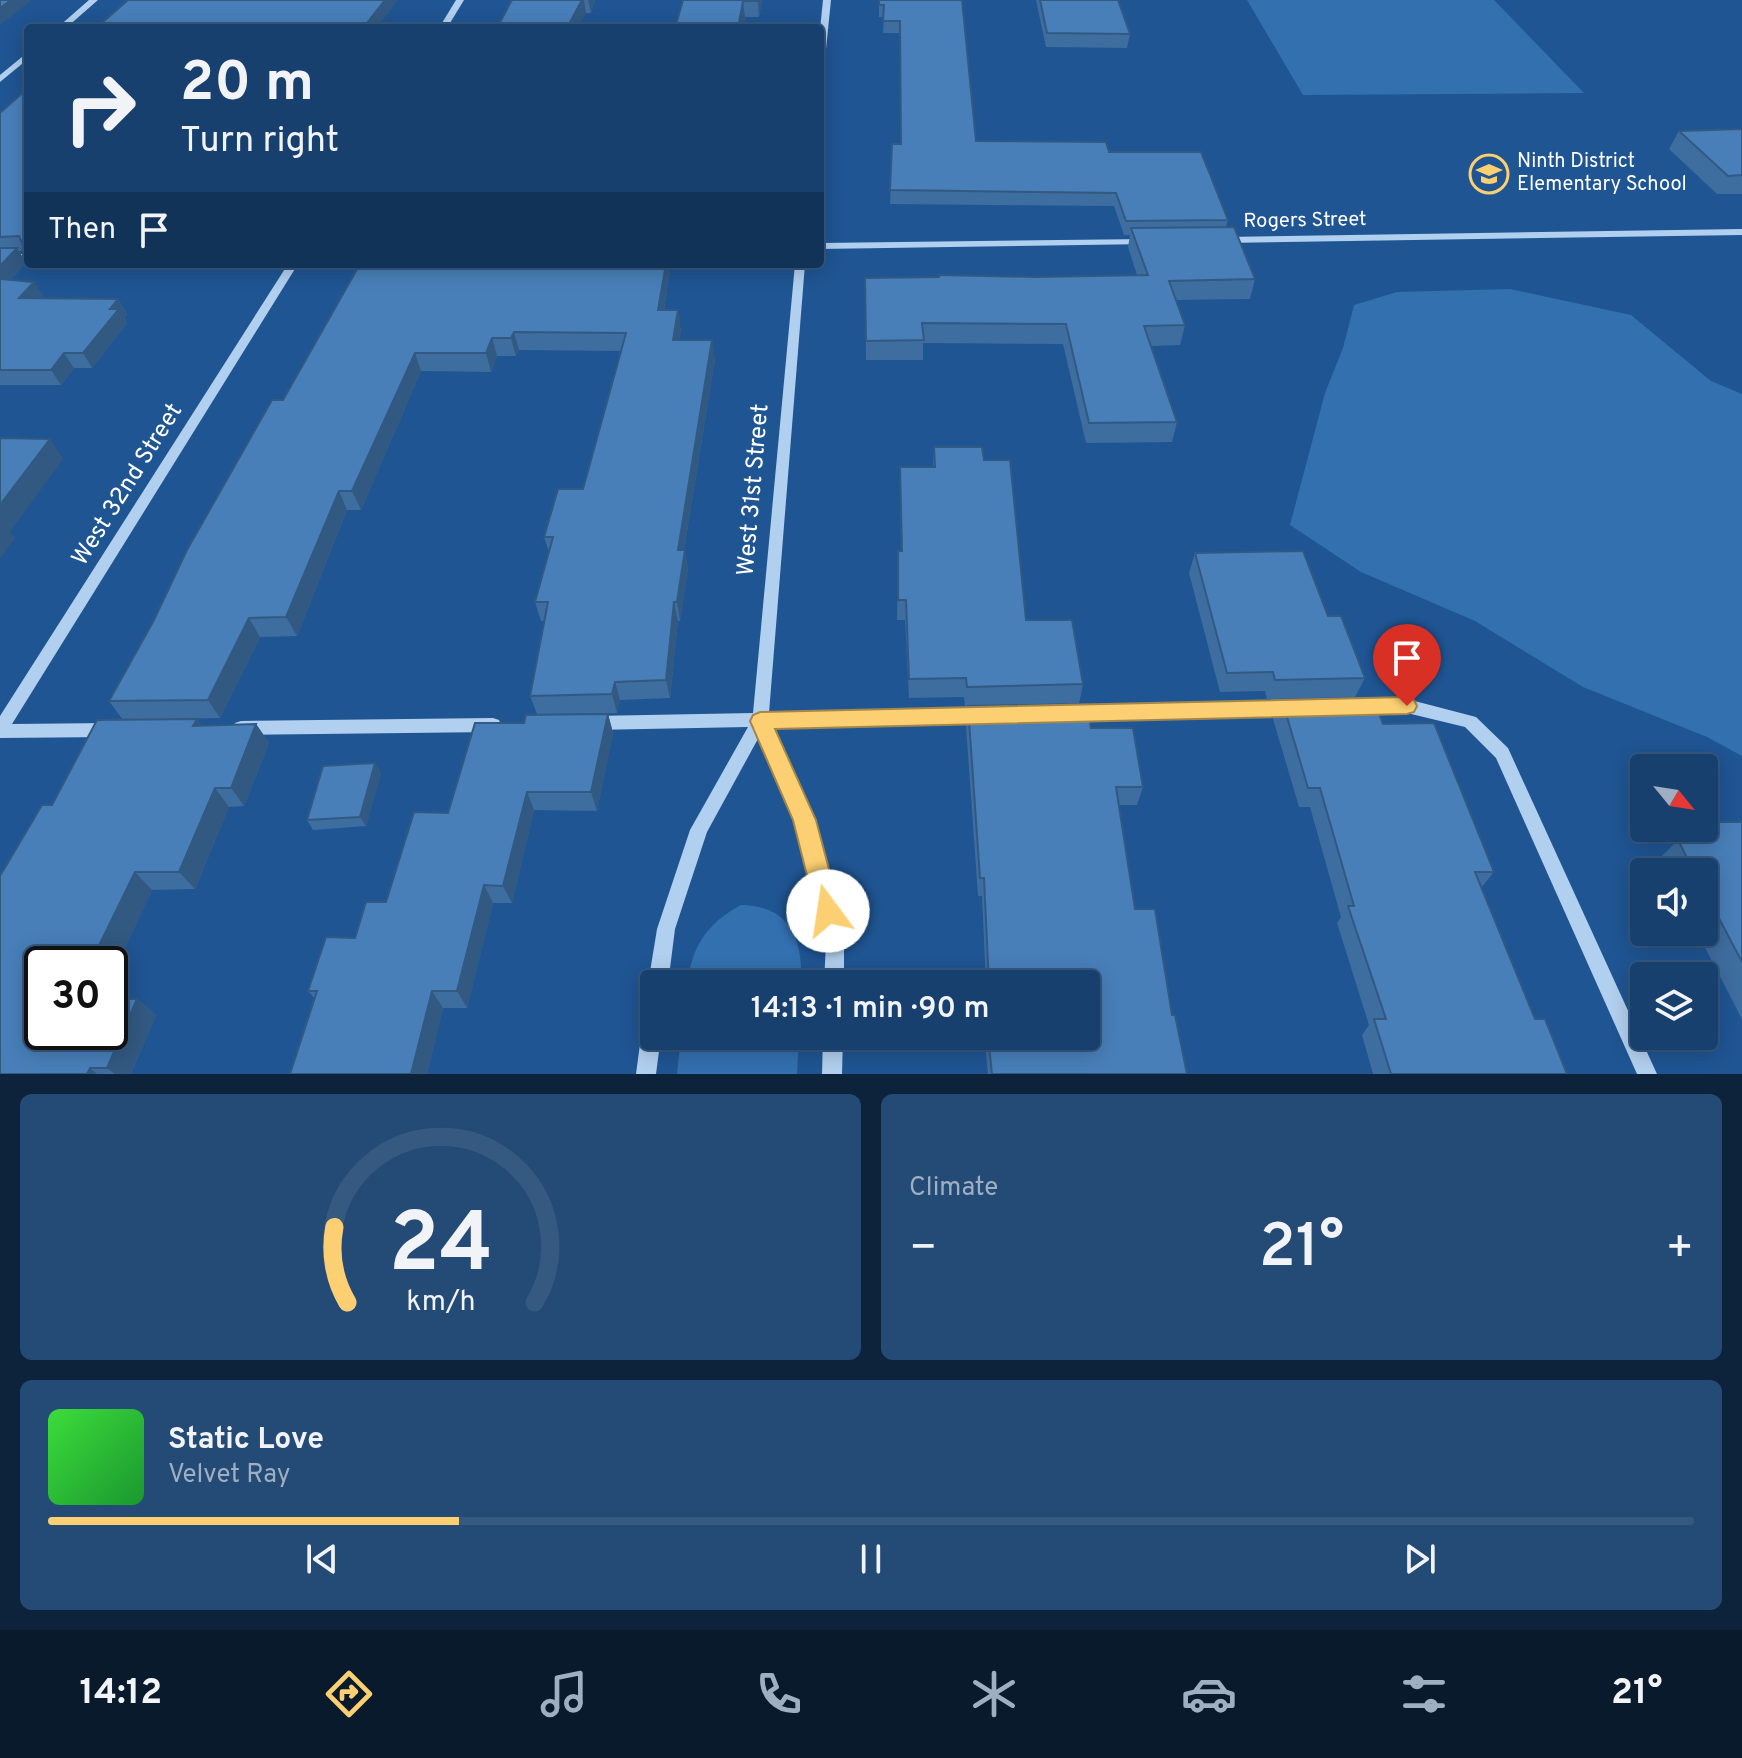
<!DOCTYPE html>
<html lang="en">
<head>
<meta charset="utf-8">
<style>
	body { margin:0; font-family:Overpass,sans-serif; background:#244b76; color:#f1f3f6; height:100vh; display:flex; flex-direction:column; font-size:30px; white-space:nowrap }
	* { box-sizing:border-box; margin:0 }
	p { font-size:26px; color:#9eafc2 }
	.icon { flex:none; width:44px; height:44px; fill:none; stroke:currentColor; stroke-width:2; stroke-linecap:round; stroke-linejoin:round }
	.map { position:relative; height:1074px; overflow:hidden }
	.side { display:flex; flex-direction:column; gap:20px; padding:20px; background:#0d233c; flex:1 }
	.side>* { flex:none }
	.top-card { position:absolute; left:24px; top:24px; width:800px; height:244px; border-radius:8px; box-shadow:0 4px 20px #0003,0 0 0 2px #365981; background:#17406e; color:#f1f3f6; overflow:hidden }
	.needle { width:52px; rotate:120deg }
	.controls { position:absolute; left:1630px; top:754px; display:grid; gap:16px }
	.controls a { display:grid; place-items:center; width:88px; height:88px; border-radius:8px; background:#17406e; box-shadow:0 4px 20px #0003,0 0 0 2px #365981; font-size:40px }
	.speed { position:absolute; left:24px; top:946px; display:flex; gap:16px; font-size:40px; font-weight:700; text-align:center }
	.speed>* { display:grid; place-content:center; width:104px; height:104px; border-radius:50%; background:#17406e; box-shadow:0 4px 20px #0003,0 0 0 2px #365981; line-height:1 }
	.speed .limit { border:4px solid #111; border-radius:12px; background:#fff; color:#111 }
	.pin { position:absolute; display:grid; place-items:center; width:68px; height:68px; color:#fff; margin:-82px -34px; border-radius:50% 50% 50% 0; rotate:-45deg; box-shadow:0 0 8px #0007 }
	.pin .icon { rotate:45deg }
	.me { position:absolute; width:88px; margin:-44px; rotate:346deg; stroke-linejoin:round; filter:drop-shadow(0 0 6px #0008) }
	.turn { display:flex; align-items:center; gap:28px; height:168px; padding:0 24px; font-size:36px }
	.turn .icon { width:104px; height:104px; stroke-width:2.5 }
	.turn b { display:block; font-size:56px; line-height:68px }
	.then { display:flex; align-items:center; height:76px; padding:0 24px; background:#0003; gap:16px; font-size:30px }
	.big { font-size:60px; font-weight:600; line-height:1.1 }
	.side .card { flex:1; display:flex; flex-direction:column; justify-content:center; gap:12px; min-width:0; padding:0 28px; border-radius:12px; background:#244b76 }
	.side .dial { align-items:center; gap:0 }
	.dial svg { height:208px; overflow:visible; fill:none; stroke:#365981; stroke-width:7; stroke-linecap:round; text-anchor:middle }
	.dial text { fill:#f1f3f6; stroke:none }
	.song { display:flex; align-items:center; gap:24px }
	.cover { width:96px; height:96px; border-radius:12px; background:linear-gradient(135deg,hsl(120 70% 55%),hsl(130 70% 35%)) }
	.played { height:8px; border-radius:4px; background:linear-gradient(90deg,#fbcf72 25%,#365981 25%) }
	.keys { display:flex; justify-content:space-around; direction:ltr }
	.heat { display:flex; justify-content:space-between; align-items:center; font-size:44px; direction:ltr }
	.side .tiles { flex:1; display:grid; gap:20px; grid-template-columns:1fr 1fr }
	.card:last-child { grid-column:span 2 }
	.trip { position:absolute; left:640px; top:970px; width:460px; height:80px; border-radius:8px; background:#17406e; box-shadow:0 4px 20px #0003,0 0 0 2px #365981; font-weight:600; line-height:80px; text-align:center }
	.tab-bar { display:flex; height:128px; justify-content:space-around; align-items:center; background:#091a2c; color:#9eafc2 }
	.tab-bar .icon { width:56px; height:56px }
	.tab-bar .on { color:#fbcf72 }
	.tab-bar b { font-size:36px; color:#f1f3f6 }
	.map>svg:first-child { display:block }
	.green { fill:#3370b0 }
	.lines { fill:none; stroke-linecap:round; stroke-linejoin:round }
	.minor { fill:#b1cfee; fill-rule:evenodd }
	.wall { fill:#3e6d9f }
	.shaded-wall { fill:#325982 }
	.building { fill:#487fb9; stroke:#325982; stroke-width:2 }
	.route { fill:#fbcf72; stroke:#a3874a; stroke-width:2 }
	.labels { text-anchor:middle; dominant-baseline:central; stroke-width:8; stroke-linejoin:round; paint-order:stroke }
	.far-poi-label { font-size:20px; fill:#fff; stroke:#1f5593; text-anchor:start }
	.far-street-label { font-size:20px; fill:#fff; stroke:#1f5593 }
	.street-label { font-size:24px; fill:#fff; stroke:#1f5593 }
</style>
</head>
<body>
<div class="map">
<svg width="1742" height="1074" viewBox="0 0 1742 1074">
	<rect width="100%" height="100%" fill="#1f5593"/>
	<g class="green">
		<path d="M1247 0H1494L1584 93 1303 95Z"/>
		<path d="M1510 289 1631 315 1711 381 1742 394V756L1707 737 1583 687 1475 621 1361 572 1290 525 1325 393 1343 348 1354 305 1397 292Z"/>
		<path d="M741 905C791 906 803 940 801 984H687C692 946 707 923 741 905Z"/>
		<path d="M681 1036H799L797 1074H677Z"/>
	</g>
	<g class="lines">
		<g class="minor">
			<path d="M89 0H98L66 28H57Z"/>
			<path d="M456 0H464L447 28H439Z"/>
			<path d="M823 0H831L824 69 820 72V29Z"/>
			<path d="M28 52V59L0 82V75Z"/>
			<path d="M1742 229V235L1223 243 1218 240 1223 237Z"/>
			<path d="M1146 239 1151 242 1150 244 820 249V243Z"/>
			<rect x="0" y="254" width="28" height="6"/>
			<path d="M288 264H298L12 724 109 723 115 725 117 730 115 735 109 737 0 738V716Z"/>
			<path d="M795 264H805L769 713 985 709 991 711 993 716 991 721 985 723 771 727 814 820 844 942V984H824L826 942 796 820 759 737 707 832 675 929 668 984H654V992L648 984 657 929 690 830 748 727 593 730 587 728 585 723 587 718 593 716 753 713Z"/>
			<path d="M1407 699 1476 717 1508 748 1657 1074H1637L1496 758 1465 727 1407 713 1357 714 1351 712 1349 707 1351 702 1357 700Z"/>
			<path d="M1296 701 1302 703 1304 708 1302 713 1296 715 1069 721 1063 719 1061 714 1063 709 1069 707Z"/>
			<path d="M493 718 499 720 501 725 499 730 493 732 241 735 235 733 233 728 235 723 241 721Z"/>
			<path d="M654 1004V1036H661L656 1074H636L644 1014 647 1007Z"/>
			<path d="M823 1036H843L842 1074H822Z"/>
		</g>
	</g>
	<g class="wall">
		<path d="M512 0H595L591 13H586Z"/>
		<path d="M762 0 759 17H745L743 28H675L682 3Z"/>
		<path d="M879 0H962L976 141 1109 152 1228 220 1226 227 1255 279 1250 299 1176 300 1185 325 1180 345 1151 346 1177 422 1172 442 1086 443 1063 344 923 343V360H866L865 278 1035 277 1137 275 1128 247 1130 235H1124L1114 206 890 204 892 144H901L900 33H883L884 17H879Z"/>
		<path d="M1036 0H1118L1130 34 1127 48 1046 47Z"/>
		<path d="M0 113 27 251H19L26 263 10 280 34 282 43 297 42 298 118 299 127 314 124 317 127 323 92 368H74L61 385H0Z"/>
		<path d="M1742 129V194H1717L1669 149 1679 131Z"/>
		<path d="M360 264H671L664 310 681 329 679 340 715 359 684 550 688 568 680 621H678L670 698 620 700 617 713 537 714 530 696 544 621H541L535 602 549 552 544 537 583 489 621 351 519 350 516 356H497L491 372 421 371 361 510H347L297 636 260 637 220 718 123 720 109 701 283 400Z"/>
		<path d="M934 447 984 460 1026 620 1083 684 1079 704 965 706 964 697 909 698 905 620H897L898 551H901L900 467H933Z"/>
		<path d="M1195 553 1328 616 1365 678 1355 697 1267 699 1265 691 1220 692 1189 573Z"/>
		<path d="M1282 700 1383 724 1494 872 1481 888 1535 1019 1567 1074H1373L1362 1035 1369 1025 1337 923 1341 917 1310 807H1299L1273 719Z"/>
		<path d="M968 706 1091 728 1143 787 1137 805H1119L1135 909 1172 1015 1187 1074H988L984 1036H1086V984H986L982 896H978L966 726Z"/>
		<path d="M608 714 613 733 597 811 534 810 512 903H493L467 1008H443L427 1074H290L315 999 308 991 386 902 448 813 524 723Z"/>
		<path d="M197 719 202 726 256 724 269 743 244 806 229 807 195 889 152 890 110 979V964L42 1032 137 999 156 1015 131 1074H0L52 805Z"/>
		<path d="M375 763 381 773 366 826 313 830 307 820Z"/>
		<path d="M1742 822V1019L1697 932H1704V872H1667L1660 858 1674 844 1671 840 1683 828H1704Z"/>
	</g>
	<g class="shaded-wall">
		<path d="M11 0H32L0 25V8Z"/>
		<path d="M385 0H398L377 28H363Z"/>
		<path d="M582 0H584L586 13 578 28H567Z"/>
		<path d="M588 0H595L591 13Z"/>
		<path d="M758 0H762L759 17 758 1Z"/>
		<path d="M743 1 745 17 743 28H738Z"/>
		<path d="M28 237V253L22 243Z"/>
		<path d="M17 248 26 263 0 291V266Z"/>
		<path d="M666 264H671L661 329 658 310Z"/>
		<path d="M34 282 43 297 29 313 19 298Z"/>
		<path d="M118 299 127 314 124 317 127 323 92 368 83 353 110 309Z"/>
		<path d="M678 310 681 329 676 359 673 340Z"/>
		<path d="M514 332 519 350 516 356 511 338Z"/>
		<path d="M492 338 497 356 491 372 486 353Z"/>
		<path d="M712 340 715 359 681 568 678 550Z"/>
		<path d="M64 353 74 368 61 385 51 370Z"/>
		<path d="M415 353 421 371 361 510 352 491Z"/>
		<path d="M50 439 63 459 10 532 15 538 0 559V505Z"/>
		<path d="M339 491 347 510 297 636 286 617Z"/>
		<path d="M685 550 688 568 680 621 677 602Z"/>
		<path d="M674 602 678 621 670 698 666 680Z"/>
		<path d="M249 618 260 637 220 718 208 700Z"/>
		<path d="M615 682 620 700 617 713 612 694Z"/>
		<path d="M608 714 613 733 597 811 591 792Z"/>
		<path d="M197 719 211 738 193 726Z"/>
		<path d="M256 724 269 743 244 806 231 788Z"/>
		<path d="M375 763 381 773 366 826 360 817Z"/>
		<path d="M215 788 229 807 195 889 179 872Z"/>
		<path d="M527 792 534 810 512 903 503 886Z"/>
		<path d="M135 872 152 890 110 979V964H90Z"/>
		<path d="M484 885 493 903 467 1008 457 991Z"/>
		<path d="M432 991 443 1008 427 1074H411Z"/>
		<path d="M137 999 156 1015 131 1074H115L107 1068Z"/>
		<path d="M90 1068 97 1074H87Z"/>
	</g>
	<g class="building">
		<path d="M0 0H11L0 8Z"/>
		<path d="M128 0H385L363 28H96Z"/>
		<path d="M512 0H582L567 28H497Z"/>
		<path d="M683 0H758V1H743L738 28H675Z"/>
		<path d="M879 0H962L976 141 1106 142 1109 152H1201L1228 220 1126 221 1116 193 890 190 892 144H901L900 21H883L884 5H879Z"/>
		<path d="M1040 0H1118L1130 34 1047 33Z"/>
		<path d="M28 88V237L22 243 19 236 0 237V113Z"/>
		<path d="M1742 129V175L1728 176 1679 131Z"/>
		<path d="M1234 227 1255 279 1169 281 1185 325 1144 326 1177 422 1089 423 1066 324 922 323 924 340 866 341 865 278 939 277V275L1035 277 1148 275 1131 228Z"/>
		<path d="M0 248H17L0 266Z"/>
		<path d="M360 264H666L658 310H678L673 340H712L678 550H685L677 602H674L666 680 615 682 612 694 530 696 548 602H535L553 537H544L558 489H583L626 333 514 332 511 338H492L486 353H415L352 491H339L286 617 249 618 208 700 109 701 154 620 187 550 272 400H283Z"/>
		<path d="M0 279 34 282 19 298 118 299 110 309H119L83 353H64L51 370H0Z"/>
		<path d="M0 438 50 439 0 505Z"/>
		<path d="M934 447H982L984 460H1010L1026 620H1072L1083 684 967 687 966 678 909 679 906 600H898V551H902L900 467H935Z"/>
		<path d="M1303 551 1328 616H1341L1365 678 1275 680 1273 672 1227 673 1195 553Z"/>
		<path d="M1373 698 1383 724 1434 723 1494 872H1475L1535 1019H1545L1567 1074H1391L1374 1019H1386L1348 906H1354L1320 788H1308L1282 700Z"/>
		<path d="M1087 704 1091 728H1133L1143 787H1116L1135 909H1155L1172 1015H1175L1187 1074H992L988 1036H1086V984H989L984 878H980L968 706Z"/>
		<path d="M608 714 591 792H527L503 886 484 885 457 991H432L411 1074H290L317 991H308L326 937 355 938 366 902H386L414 812 448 813 475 723H524L526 715Z"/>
		<path d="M197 719 193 726 256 724 231 788H215L179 872H135L90 964H42V1032H110V999H137L107 1068H90L87 1074H0V876L42 805H52L97 720Z"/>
		<path d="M375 763 360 817 307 820 323 766Z"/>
		<path d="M1704 822H1742V962L1704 890V872H1694L1678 840H1700L1693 828H1704Z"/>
	</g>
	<path class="route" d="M1407 697 1414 700 1417 706 1414 712 1407 714 775 729 816 820 840 911 836 919 828 923 819 919 816 911 793 820 750 721 753 715 760 712Z"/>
	<defs>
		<symbol id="school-ring" viewBox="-11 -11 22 22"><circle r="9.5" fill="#1f5593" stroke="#fbcf72" stroke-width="1.5"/><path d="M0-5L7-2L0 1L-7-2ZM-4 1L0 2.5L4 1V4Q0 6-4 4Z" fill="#fbcf72"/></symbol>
	</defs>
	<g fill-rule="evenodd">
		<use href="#school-ring" x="1467" y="152" width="44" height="44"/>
	</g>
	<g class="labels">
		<g class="far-poi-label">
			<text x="1517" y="162">Ninth District<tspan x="1517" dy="23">Elementary School</tspan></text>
		</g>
		<g class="far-street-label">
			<text transform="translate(1305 221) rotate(-1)">Rogers Street</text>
		</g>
		<g class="street-label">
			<text transform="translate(128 485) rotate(-58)">West 32nd Street</text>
			<text transform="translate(754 490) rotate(-85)">West 31st Street</text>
		</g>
	</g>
</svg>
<div class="controls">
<a><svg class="needle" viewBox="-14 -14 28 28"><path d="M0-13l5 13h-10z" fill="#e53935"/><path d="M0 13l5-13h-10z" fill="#9eafc2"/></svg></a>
<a><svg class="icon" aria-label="sound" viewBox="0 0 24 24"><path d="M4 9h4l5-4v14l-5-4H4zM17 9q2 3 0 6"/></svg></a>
<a><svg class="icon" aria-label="layers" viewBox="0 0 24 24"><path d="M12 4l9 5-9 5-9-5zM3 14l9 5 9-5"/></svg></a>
</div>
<div class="speed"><div class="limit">30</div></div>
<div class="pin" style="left:1407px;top:706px;background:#d93025"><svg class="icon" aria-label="arrive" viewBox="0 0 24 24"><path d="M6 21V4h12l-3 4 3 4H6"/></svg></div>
<svg class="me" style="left:828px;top:911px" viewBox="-20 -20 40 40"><circle r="19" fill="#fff"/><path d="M0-13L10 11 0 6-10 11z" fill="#fbcf72"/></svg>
<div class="trip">14:13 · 1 min · 90 m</div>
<div class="top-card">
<div class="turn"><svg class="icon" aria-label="right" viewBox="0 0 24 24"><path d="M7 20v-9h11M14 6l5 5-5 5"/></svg><div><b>20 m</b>Turn right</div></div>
<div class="then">Then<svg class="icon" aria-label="arrive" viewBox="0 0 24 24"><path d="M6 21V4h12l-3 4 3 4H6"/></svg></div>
</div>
</div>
<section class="side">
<div class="tiles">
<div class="card dial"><svg viewBox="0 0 100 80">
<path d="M14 69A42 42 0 1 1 86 69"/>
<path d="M14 69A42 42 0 0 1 9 40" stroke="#fbcf72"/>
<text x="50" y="56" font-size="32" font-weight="700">24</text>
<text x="50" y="72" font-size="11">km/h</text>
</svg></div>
<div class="card"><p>Climate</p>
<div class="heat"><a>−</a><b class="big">21°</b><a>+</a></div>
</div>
<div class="card">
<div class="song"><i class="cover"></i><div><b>Static Love</b><p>Velvet Ray</p></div></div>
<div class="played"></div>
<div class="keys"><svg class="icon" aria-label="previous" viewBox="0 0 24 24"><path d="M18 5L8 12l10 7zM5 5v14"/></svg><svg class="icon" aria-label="pause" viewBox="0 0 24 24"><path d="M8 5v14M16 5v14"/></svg><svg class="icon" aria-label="next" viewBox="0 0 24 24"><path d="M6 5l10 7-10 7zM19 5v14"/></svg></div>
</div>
</div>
</section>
<nav class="tab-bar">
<b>14:12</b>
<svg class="icon on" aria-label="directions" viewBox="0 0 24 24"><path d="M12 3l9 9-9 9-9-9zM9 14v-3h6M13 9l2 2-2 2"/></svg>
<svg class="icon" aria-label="music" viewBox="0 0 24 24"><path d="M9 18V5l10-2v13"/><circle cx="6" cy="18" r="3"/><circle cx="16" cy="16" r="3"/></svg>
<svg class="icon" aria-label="phone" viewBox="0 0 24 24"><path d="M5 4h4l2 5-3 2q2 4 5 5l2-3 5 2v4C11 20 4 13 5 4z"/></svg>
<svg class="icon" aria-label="climate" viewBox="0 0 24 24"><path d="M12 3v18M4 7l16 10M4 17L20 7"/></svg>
<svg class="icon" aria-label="car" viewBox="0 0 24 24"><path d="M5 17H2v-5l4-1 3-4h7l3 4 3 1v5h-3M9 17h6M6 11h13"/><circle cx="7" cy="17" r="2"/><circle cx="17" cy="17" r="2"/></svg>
<svg class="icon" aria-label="filters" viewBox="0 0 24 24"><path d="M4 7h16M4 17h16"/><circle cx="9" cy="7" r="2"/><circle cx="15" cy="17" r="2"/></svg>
<b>21°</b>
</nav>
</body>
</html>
